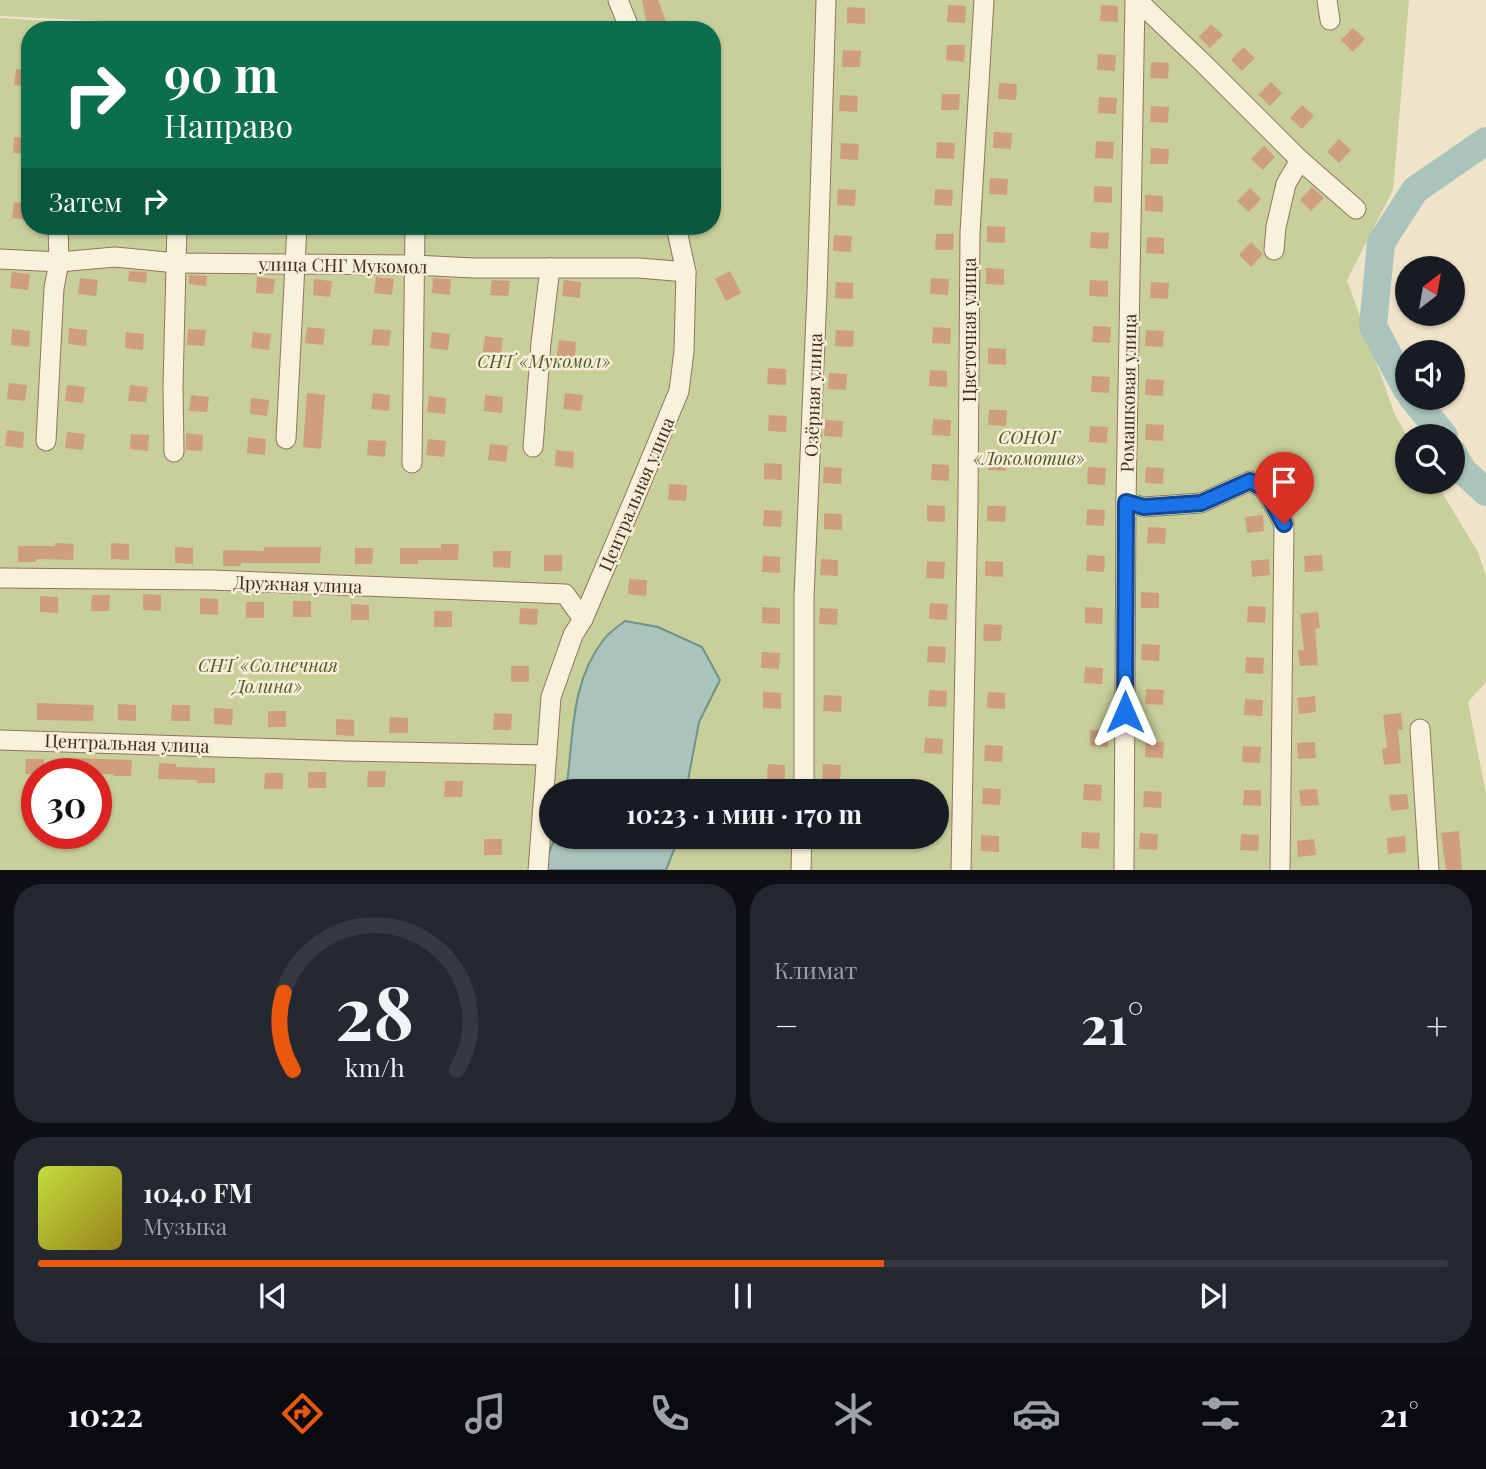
<!DOCTYPE html>
<html lang="ru">
<head>
<meta charset="utf-8">
<style>
	body { margin:0; font-family:"Playfair Display",serif; background:#242831; color:#f1f3f6; height:100vh; display:flex; flex-direction:column; font-size:26px; white-space:nowrap }
	* { box-sizing:border-box; margin:0 }
	p { font-size:23px; color:#9ea1a6 }
	.icon { flex:none; width:38px; height:38px; fill:none; stroke:currentColor; stroke-width:2; stroke-linecap:round; stroke-linejoin:round }
	.map { position:relative; height:870px; overflow:hidden }
	.sheet { display:flex; flex-direction:column; gap:14px; padding:14px; background:#0d0f14; flex:1 }
	.sheet>* { flex:none }
	.guide { position:absolute; left:21px; top:21px; width:700px; height:214px; border-radius:28px; box-shadow:0 2px 5px #0004; background:#0b6e4f; color:#fff; overflow:hidden }
	.needle { width:46px; rotate:31deg }
	.buttons { position:absolute; left:1395px; top:256px; display:grid; gap:14px }
	.buttons a { display:grid; place-items:center; width:70px; height:70px; border-radius:50%; background:#171b24; box-shadow:0 2px 5px #0004; font-size:35px }
	.speed { position:absolute; left:21px; top:758px; display:flex; gap:14px; font-size:35px; font-weight:700; text-align:center }
	.speed>* { display:grid; place-content:center; width:91px; height:91px; border-radius:50%; background:#171b24; box-shadow:0 2px 5px #0004; line-height:1 }
	.speed .limit { border:10px solid #d22; background:#fff; color:#111 }
	.pin { position:absolute; display:grid; place-items:center; width:60px; height:60px; color:#fff; margin:-72px -30px; border-radius:50% 50% 50% 0; rotate:-45deg; box-shadow:0 0 7px #0007 }
	.pin .icon { rotate:45deg }
	.me { position:absolute; width:77px; margin:-38px; rotate:0deg; stroke-linejoin:round; filter:drop-shadow(0 0 5px #0008) }
	.turn { display:flex; align-items:center; gap:24px; height:147px; padding:0 28px; font-size:32px }
	.turn .icon { width:91px; height:91px; stroke-width:2.5 }
	.turn b { display:block; font-size:49px; line-height:60px }
	.then { display:flex; align-items:center; height:66px; padding:0 28px; background:#0003; gap:14px; font-size:26px }
	.big { font-size:52px; font-weight:700; line-height:1.1 }
	.sheet .card { flex:1; display:flex; flex-direction:column; justify-content:center; gap:10px; min-width:0; padding:0 24px; border-radius:28px; background:#242831 }
	.sheet .dial { align-items:center; gap:0 }
	.dial svg { height:182px; overflow:visible; fill:none; stroke:#363941; stroke-width:7; stroke-linecap:round; text-anchor:middle }
	.dial text { fill:#f1f3f6; stroke:none }
	.song { display:flex; align-items:center; gap:21px }
	.cover { width:84px; height:84px; border-radius:10px; background:linear-gradient(135deg,hsl(70 70% 55%),hsl(50 70% 35%)) }
	.played { height:7px; border-radius:4px; background:linear-gradient(90deg,#ea580c 60%,#363941 60%) }
	.keys { display:flex; justify-content:space-around; direction:ltr }
	.heat { display:flex; justify-content:space-between; align-items:center; font-size:38px; direction:ltr }
	.sheet .tiles { flex:1; display:grid; gap:14px; grid-template-columns:1fr 1fr }
	.card:last-child { grid-column:span 2 }
	.trip { position:absolute; left:539px; top:779px; width:410px; height:70px; border-radius:35px; background:#171b24; box-shadow:0 2px 5px #0004; font-weight:700; line-height:70px; text-align:center }
	.menu { display:flex; height:112px; justify-content:space-around; align-items:center; background:#090b0e; color:#9ea1a6 }
	.menu .icon { width:49px; height:49px }
	.menu .on { color:#ea580c }
	.menu b { font-size:32px; color:#f1f3f6 }
	.map>svg:first-child { display:block }
	.green { fill:#c9cf9b; fill-rule:evenodd }
	.water { fill:#a9c4bc; stroke:#6f938a; stroke-width:2 }
	.lines { fill:none; stroke-linecap:round; stroke-linejoin:round }
	.river { stroke:#a9c4bc; stroke-width:28 }
	.building { fill:#cf9f7d }
	.minor-casing { stroke:#8d765c; stroke-width:21 }
	.minor { stroke:#faf1dc; stroke-width:19 }
	.route-casing { stroke:#114b97; stroke-width:18 }
	.route { stroke:#1a73e8; stroke-width:12 }
	.labels { text-anchor:middle; dominant-baseline:central; stroke-width:5; stroke-linejoin:round; paint-order:stroke }
	.street-label { font-size:18px; fill:#3d2e20; stroke:#f7eed8 }
	.park-label { font-size:18px; font-style:italic; fill:#4d5a26; stroke:#f7eed8 }
</style>
</head>
<body>
<div class="map">
<svg width="1486" height="871" viewBox="0 0 1486 871">
	<rect width="100%" height="100%" fill="#f0e4c8"/>
	<path class="green" d="M0 0H1409L1393 190 1347 280 1395 415 1407 436V481H1435L1478 552 1486 576V682L1468 702 1486 794V870H0V18L199 30H30V226H712V30H280L0 16ZM37 774H96V833H37ZM551 791H936V836H551Z"/>
	<g class="water">
		<path d="M625 621 658 627 702 647 720 680 699 722 686 791H566C574 738 569 684 604 639 610 632 618 626 625 621Z"/>
		<path d="M555 837H679L666 870H547L546 861Z"/>
	</g>
	<g class="lines">
		<g class="river">
			<path d="M1407 390 1373 326 1381 243 1415 190 1486 141"/>
			<path d="M1412 397 1444 436"/>
			<path d="M1452 452 1463 471 1486 492"/>
		</g>
	</g>
	<g class="building">
		<path d="M642 0H658L669 30H648Z"/>
		<path d="M948 5 966 6 965 23 947 22Z"/>
		<path d="M1101 5 1118 6V22L1100 21Z"/>
		<path d="M847 7 865 8V24L847 23Z"/>
		<path d="M1211 24 1223 35 1210 48 1199 37Z"/>
		<path d="M1353 28 1365 39 1353 52 1341 40Z"/>
		<path d="M947 45H965L964 62 946 60Z"/>
		<path d="M1243 47 1255 58 1242 71 1231 60Z"/>
		<path d="M843 50 861 51 860 67H842Z"/>
		<path d="M1098 54 1116 55 1115 71 1097 70Z"/>
		<path d="M1151 62 1169 63 1168 79 1150 78Z"/>
		<path d="M16 69 30 71V87L14 85Z"/>
		<path d="M1271 82 1282 93 1270 106 1258 95Z"/>
		<path d="M999 83 1017 84 1016 100 998 99Z"/>
		<path d="M942 94H960L959 110H941Z"/>
		<path d="M840 95 858 96 857 112 839 111Z"/>
		<path d="M1099 97 1117 98 1116 114 1098 113Z"/>
		<path d="M1302 105 1314 116 1302 129 1290 118Z"/>
		<path d="M1151 106 1169 107 1168 123 1150 122Z"/>
		<path d="M994 132 1012 133 1011 149 993 148Z"/>
		<path d="M14 137 30 138V154L13 153Z"/>
		<path d="M1339 139 1351 150 1339 163 1327 152Z"/>
		<path d="M1096 141 1114 142 1113 159 1095 158Z"/>
		<path d="M937 142 955 143 954 159 936 158Z"/>
		<path d="M841 143 859 144 858 160 840 159Z"/>
		<path d="M1264 146 1275 157 1263 170 1251 159Z"/>
		<path d="M1151 148 1169 149 1168 164H1150Z"/>
		<path d="M990 178 1008 179 1007 195 989 194Z"/>
		<path d="M1094 186 1112 187V203L1094 202Z"/>
		<path d="M1312 187 1324 198 1311 211 1300 200Z"/>
		<path d="M1250 188 1261 199 1249 212 1237 201Z"/>
		<path d="M838 189 856 190 855 206 837 205Z"/>
		<path d="M935 189 953 190 952 206 934 205Z"/>
		<path d="M1145 195 1163 196V212L1145 211Z"/>
		<path d="M14 202 30 204V220L12 218Z"/>
		<path d="M987 226 1005 227V243L987 242Z"/>
		<path d="M1091 232 1109 233 1108 249 1090 248Z"/>
		<path d="M936 234H954L953 250H935Z"/>
		<path d="M834 235 852 236 851 252 833 251Z"/>
		<path d="M1147 237 1164 238V254L1146 253Z"/>
		<path d="M1251 242 1263 254 1251 267 1239 255Z"/>
		<path d="M986 268 1004 269V285L986 284Z"/>
		<path d="M129 271 147 272 146 283 128 281Z"/>
		<path d="M730 271 741 293 726 301 715 279Z"/>
		<path d="M12 272 30 274 28 290 10 288Z"/>
		<path d="M189 275 207 276 206 286 189 284Z"/>
		<path d="M257 277 275 279 273 294 256 293Z"/>
		<path d="M376 277 394 279 392 295 374 293Z"/>
		<path d="M80 278 98 280 96 296 78 294Z"/>
		<path d="M433 278 451 279 450 295 432 293Z"/>
		<path d="M931 278 949 279 948 295 930 294Z"/>
		<path d="M314 279 332 281 330 297 313 295Z"/>
		<path d="M492 280 510 281 508 296 490 295Z"/>
		<path d="M564 280 581 282 580 298 562 296Z"/>
		<path d="M1090 280 1108 281V297L1089 296Z"/>
		<path d="M836 282 853 283V299L835 298Z"/>
		<path d="M1151 282 1169 283 1168 299 1150 298Z"/>
		<path d="M1093 326 1111 327 1110 343 1092 342Z"/>
		<path d="M307 327 325 329 323 345 305 343Z"/>
		<path d="M933 327 951 328 950 344 932 343Z"/>
		<path d="M69 328 87 330 86 346 68 344Z"/>
		<path d="M12 329 30 331 29 347 11 345Z"/>
		<path d="M188 329 206 330 204 346 187 345Z"/>
		<path d="M373 329 391 330 389 346 371 345Z"/>
		<path d="M836 330 854 331 853 347 835 346Z"/>
		<path d="M1146 330 1164 331 1163 347 1145 346Z"/>
		<path d="M126 332 144 334 143 350 125 348Z"/>
		<path d="M253 332 271 334 269 350 251 348Z"/>
		<path d="M432 332 450 334 448 350 430 348Z"/>
		<path d="M485 336 503 338 501 354 483 352Z"/>
		<path d="M559 340 576 342 575 358 557 356Z"/>
		<path d="M988 348 1006 349V365L988 364Z"/>
		<path d="M768 368 786 369V385L767 384Z"/>
		<path d="M930 370 947 371V387L929 386Z"/>
		<path d="M829 373 847 374 846 390 828 389Z"/>
		<path d="M1092 376 1110 377 1109 393 1091 392Z"/>
		<path d="M1146 379 1164 380 1163 396 1145 395Z"/>
		<path d="M9 383 27 385 25 401 7 399Z"/>
		<path d="M67 385 85 387 83 403 65 401Z"/>
		<path d="M130 385 148 387 146 402 128 401Z"/>
		<path d="M307 393 325 395 321 449 303 447Z"/>
		<path d="M373 393 390 395 389 411 371 409Z"/>
		<path d="M565 393 583 395 581 411 563 409Z"/>
		<path d="M191 395 209 397 207 412 189 411Z"/>
		<path d="M485 395 503 397 502 413 484 411Z"/>
		<path d="M429 396 446 398 445 414 427 412Z"/>
		<path d="M251 398 269 400 267 416 250 414Z"/>
		<path d="M989 410H1007L1006 426 988 425Z"/>
		<path d="M769 415 787 416 786 432 768 431Z"/>
		<path d="M933 419 951 420 950 436 932 435Z"/>
		<path d="M825 420 843 421 842 437 824 436Z"/>
		<path d="M1146 424 1164 425 1163 441 1145 440Z"/>
		<path d="M1090 426 1108 427 1107 443 1089 442Z"/>
		<path d="M7 430 24 432 23 448 5 446Z"/>
		<path d="M67 432 85 434 83 450 65 448Z"/>
		<path d="M186 433 203 435 202 451 186 450Z"/>
		<path d="M131 434 149 435 148 451 130 449Z"/>
		<path d="M248 437 266 439 265 455 247 453Z"/>
		<path d="M428 439 446 441 444 457 426 455Z"/>
		<path d="M368 440 386 441 385 457 367 455Z"/>
		<path d="M490 444 508 446 506 462 488 460Z"/>
		<path d="M556 450 574 452 573 468 555 466Z"/>
		<path d="M989 454 1007 455 1006 471 988 470Z"/>
		<path d="M764 463 782 464V480L764 479Z"/>
		<path d="M932 464 949 465V481L931 480Z"/>
		<path d="M824 467 842 468 841 484 823 483Z"/>
		<path d="M1088 467 1106 468 1105 485 1087 484Z"/>
		<path d="M1146 467 1164 468 1163 484 1145 483Z"/>
		<path d="M669 484 687 485 686 501 668 500Z"/>
		<path d="M927 505 945 506V522L927 521Z"/>
		<path d="M987 506H1006L1005 522 987 521Z"/>
		<path d="M1087 509 1105 510 1104 526 1086 525Z"/>
		<path d="M764 510 782 511 781 527 763 526Z"/>
		<path d="M824 513 842 514V530L824 529Z"/>
		<path d="M1263 515 1264 531 1247 533 1245 517Z"/>
		<path d="M1148 527 1166 528 1165 544 1147 543Z"/>
		<path d="M55 543 74 544 73 560 36 559V562H18V546H55Z"/>
		<path d="M111 543 129 544V560L111 559Z"/>
		<path d="M441 544H459L458 560H418V564H400V548H441Z"/>
		<path d="M175 547 193 548V564L175 563Z"/>
		<path d="M264 547H321L320 563H241V566H223V550L264 551Z"/>
		<path d="M355 548H373L372 564H355Z"/>
		<path d="M493 551H511L510 568 493 567Z"/>
		<rect x="544" y="555" width="18" height="16"/>
		<path d="M1087 555 1105 556 1104 572 1086 571Z"/>
		<path d="M1322 555 1323 571 1305 572 1304 556Z"/>
		<path d="M763 556 780 557V573L762 572Z"/>
		<path d="M821 559 838 560V576L820 575Z"/>
		<path d="M1269 559 1270 575 1252 577 1251 561Z"/>
		<path d="M927 561 945 562 944 579 926 578Z"/>
		<path d="M985 561 1003 562V577L985 576Z"/>
		<path d="M629 579 647 580 646 596 628 594Z"/>
		<path d="M1141 592 1159 593V608H1141Z"/>
		<path d="M143 594 161 595V611L143 610Z"/>
		<path d="M92 595H110L109 611H91Z"/>
		<path d="M40 596 58 597V613L40 612Z"/>
		<path d="M200 598 218 599V615L200 614Z"/>
		<rect x="293" y="601" width="18" height="16"/>
		<rect x="246" y="602" width="18" height="16"/>
		<path d="M930 603 948 604 947 620 929 619Z"/>
		<path d="M351 604 369 605V620H351Z"/>
		<path d="M1248 606 1266 607 1265 623 1247 622Z"/>
		<path d="M762 607 780 608V624L762 623Z"/>
		<path d="M1085 607 1103 608 1102 624 1085 623Z"/>
		<path d="M520 608 538 609 537 625 519 624Z"/>
		<path d="M820 608 838 609 837 625 819 624Z"/>
		<rect x="434" y="611" width="18" height="16"/>
		<path d="M1318 612 1320 628 1315 629 1318 665 1300 666 1298 650H1304L1300 614Z"/>
		<path d="M984 624 1002 625 1001 641H983Z"/>
		<path d="M1142 644 1160 645 1159 661 1141 660Z"/>
		<path d="M928 646 946 647 945 663 927 662Z"/>
		<path d="M762 652 780 653 779 669 761 668Z"/>
		<path d="M1246 657 1264 658 1263 674 1245 673Z"/>
		<rect x="511" y="666" width="18" height="16"/>
		<path d="M1085 667 1103 668 1102 684 1084 683Z"/>
		<path d="M1146 689 1164 690 1163 705 1145 704Z"/>
		<path d="M929 690 947 691 946 707 928 706Z"/>
		<path d="M763 692 781 693V709L763 708Z"/>
		<path d="M988 692 1005 693V709L987 708Z"/>
		<path d="M824 695 842 696 841 712 823 711Z"/>
		<path d="M1315 696 1316 712 1299 714 1297 698Z"/>
		<path d="M1245 699 1263 700 1262 716 1244 715Z"/>
		<path d="M37 703 94 705 93 721 37 720Z"/>
		<path d="M118 704 136 705V721L118 720Z"/>
		<path d="M172 705H190V721H171Z"/>
		<path d="M214 708 233 709 232 725 214 724Z"/>
		<rect x="268" y="711" width="18" height="16"/>
		<path d="M494 713 512 714 511 730H493Z"/>
		<path d="M1401 713 1403 730H1398L1401 763 1384 765 1382 749 1387 748 1383 715Z"/>
		<path d="M390 717 408 718V733H389Z"/>
		<path d="M336 719 354 720V736L336 735Z"/>
		<path d="M1090 730 1108 731V747L1090 746Z"/>
		<path d="M925 738 943 739 942 754 924 753Z"/>
		<path d="M1146 741 1164 742 1163 758 1145 757Z"/>
		<path d="M1315 742 1316 758 1298 759 1297 743Z"/>
		<path d="M985 745 1003 746 1002 762 984 761Z"/>
		<path d="M1243 746 1261 747 1260 763 1242 762Z"/>
		<path d="M75 758 132 760 131 776H113L114 774H75Z"/>
		<path d="M26 759H44V774H25Z"/>
		<path d="M159 763 176 764V767L215 768V783H197V780L158 779Z"/>
		<path d="M768 764 785 765V781L767 780Z"/>
		<path d="M823 764 841 765 840 781 822 780Z"/>
		<path d="M368 771H386L385 787H367Z"/>
		<rect x="308" y="772" width="18" height="16"/>
		<path d="M265 773H283V789H264Z"/>
		<path d="M445 781H463L462 797H444Z"/>
		<path d="M1084 784 1102 785 1101 801 1083 800Z"/>
		<path d="M983 788 1001 789 1000 805 982 804Z"/>
		<path d="M1317 789 1319 805 1301 806 1299 790Z"/>
		<path d="M1244 790H1261V806L1243 805Z"/>
		<path d="M1144 791 1162 792 1161 808 1143 807Z"/>
		<path d="M1407 794 1409 809 1391 811 1389 795Z"/>
		<path d="M1459 831 1462 871H1446L1441 833Z"/>
		<path d="M1082 832 1100 833 1099 849 1081 848Z"/>
		<path d="M1140 833 1158 834 1157 850 1139 849Z"/>
		<path d="M1241 834 1259 835 1258 851 1240 850Z"/>
		<path d="M981 835 999 836V852L981 851Z"/>
		<path d="M1405 836 1406 852 1388 854 1387 838Z"/>
		<rect x="484" y="839" width="18" height="16"/>
		<path d="M1314 839 1316 855 1298 857 1297 841Z"/>
	</g>
	<g class="lines">
		<defs>
			<g id="minor">
				<path d="M618 0 630 30"/>
				<path d="M1137 0 1205 65 1300 160 1356 209"/>
				<path d="M1327 0 1330 20"/>
				<path d="M1274 250 1276 227 1286 184 1300 160"/>
				<path d="M0 259 59 262 115 257 177 263 414 265 474 268H639L686 272"/>
				<path d="M286 439 297 226"/>
				<path d="M46 441 54 288 59 262 58 226"/>
				<path d="M533 447 541 343 550 268"/>
				<path d="M174 452 173 386 177 226"/>
				<path d="M412 463 415 226"/>
				<path d="M1126 502 1144 507 1201 503 1250 481 1265 489 1284 524 1280 871"/>
				<path d="M0 578 212 580 565 594 583 619"/>
				<path d="M1420 729 1429 871"/>
				<path d="M0 740 345 751 547 755"/>
				<path d="M804 791V597L817 293 826 0"/>
				<path d="M538 871 551 697 573 635 583 619 633 502 679 391 684 351 686 272 676 226"/>
				<path d="M801 871 802 836"/>
				<path d="M961 871 968 501 970 233 984 0"/>
				<path d="M1124 871 1126 502 1135 0"/>
			</g>
		</defs>
		<use href="#minor" class="minor-casing"/>
		<use href="#minor" class="minor"/>
	</g>
	<g class="lines">
		<defs>
			<path id="route" d="M1125 712 1126 502 1144 507 1201 503 1250 481 1265 489 1284 524"/>
		</defs>
		<use href="#route" class="route-casing"/>
		<use href="#route" class="route"/>
	</g>
	<g class="labels">
		<g class="street-label">
			<text transform="translate(343 265) rotate(1)">улица СНГ Мукомол</text>
			<text transform="translate(969 330) rotate(-90)">Цветочная улица</text>
			<text transform="translate(1128 393) rotate(-89)">Ромашковая улица</text>
			<text transform="translate(813 395) rotate(-88)">Озёрная улица</text>
			<text transform="translate(636 494) rotate(-67)">Центральная улица</text>
			<text transform="translate(298 584) rotate(2)">Дружная улица</text>
			<text transform="translate(127 743) rotate(2)">Центральная улица</text>
		</g>
		<g class="park-label">
			<text x="544" y="361">СНТ «Мукомол»</text>
			<text x="1029" y="437">СОНОГ<tspan x="1029" dy="21">«Локомотив»</tspan></text>
			<text x="268" y="665">СНТ «Солнечная<tspan x="268" dy="21">Долина»</tspan></text>
		</g>
	</g>
</svg>
<div class="buttons">
<a><svg class="needle" viewBox="-14 -14 28 28"><path d="M0-13l5 13h-10z" fill="#e53935"/><path d="M0 13l5-13h-10z" fill="#9ea1a6"/></svg></a>
<a><svg class="icon" aria-label="sound" viewBox="0 0 24 24"><path d="M4 9h4l5-4v14l-5-4H4zM17 9q2 3 0 6"/></svg></a>
<a><svg class="icon" aria-label="search" viewBox="0 0 24 24"><circle cx="10" cy="10" r="6"/><path d="M15 15l6 6"/></svg></a>
</div>
<div class="speed"><div class="limit">30</div></div>
<div class="pin" style="left:1284px;top:524px;background:#d93025"><svg class="icon" aria-label="arrive" viewBox="0 0 24 24"><path d="M6 21V4h12l-3 4 3 4H6"/></svg></div>
<svg class="me" style="left:1125px;top:712px" viewBox="-20 -20 40 40"><path d="M0-17L14 15 0 8-14 15z" fill="#1a73e8" stroke="#fff" stroke-width="4"/></svg>
<div class="trip">10:23 · 1 мин · 170 m</div>
<div class="guide">
<div class="turn"><svg class="icon" aria-label="right" viewBox="0 0 24 24"><path d="M7 20v-9h11M14 6l5 5-5 5"/></svg><div><b>90 m</b>Направо</div></div>
<div class="then">Затем<svg class="icon" aria-label="right" viewBox="0 0 24 24"><path d="M7 20v-9h11M14 6l5 5-5 5"/></svg></div>
</div>
</div>
<section class="sheet">
<div class="tiles">
<div class="card dial"><svg viewBox="0 0 100 80">
<path d="M14 69A42 42 0 1 1 86 69"/>
<path d="M14 69A42 42 0 0 1 10 35" stroke="#ea580c"/>
<text x="50" y="56" font-size="32" font-weight="700">28</text>
<text x="50" y="72" font-size="11">km/h</text>
</svg></div>
<div class="card"><p>Климат</p>
<div class="heat"><a>−</a><b class="big">21°</b><a>+</a></div>
</div>
<div class="card">
<div class="song"><i class="cover"></i><div><b>104.0 FM</b><p>Музыка</p></div></div>
<div class="played"></div>
<div class="keys"><svg class="icon" aria-label="previous" viewBox="0 0 24 24"><path d="M18 5L8 12l10 7zM5 5v14"/></svg><svg class="icon" aria-label="pause" viewBox="0 0 24 24"><path d="M8 5v14M16 5v14"/></svg><svg class="icon" aria-label="next" viewBox="0 0 24 24"><path d="M6 5l10 7-10 7zM19 5v14"/></svg></div>
</div>
</div>
</section>
<nav class="menu">
<b>10:22</b>
<svg class="icon on" aria-label="directions" viewBox="0 0 24 24"><path d="M12 3l9 9-9 9-9-9zM9 14v-3h6M13 9l2 2-2 2"/></svg>
<svg class="icon" aria-label="music" viewBox="0 0 24 24"><path d="M9 18V5l10-2v13"/><circle cx="6" cy="18" r="3"/><circle cx="16" cy="16" r="3"/></svg>
<svg class="icon" aria-label="phone" viewBox="0 0 24 24"><path d="M5 4h4l2 5-3 2q2 4 5 5l2-3 5 2v4C11 20 4 13 5 4z"/></svg>
<svg class="icon" aria-label="climate" viewBox="0 0 24 24"><path d="M12 3v18M4 7l16 10M4 17L20 7"/></svg>
<svg class="icon" aria-label="car" viewBox="0 0 24 24"><path d="M5 17H2v-5l4-1 3-4h7l3 4 3 1v5h-3M9 17h6M6 11h13"/><circle cx="7" cy="17" r="2"/><circle cx="17" cy="17" r="2"/></svg>
<svg class="icon" aria-label="filters" viewBox="0 0 24 24"><path d="M4 7h16M4 17h16"/><circle cx="9" cy="7" r="2"/><circle cx="15" cy="17" r="2"/></svg>
<b>21°</b>
</nav>
</body>
</html>
